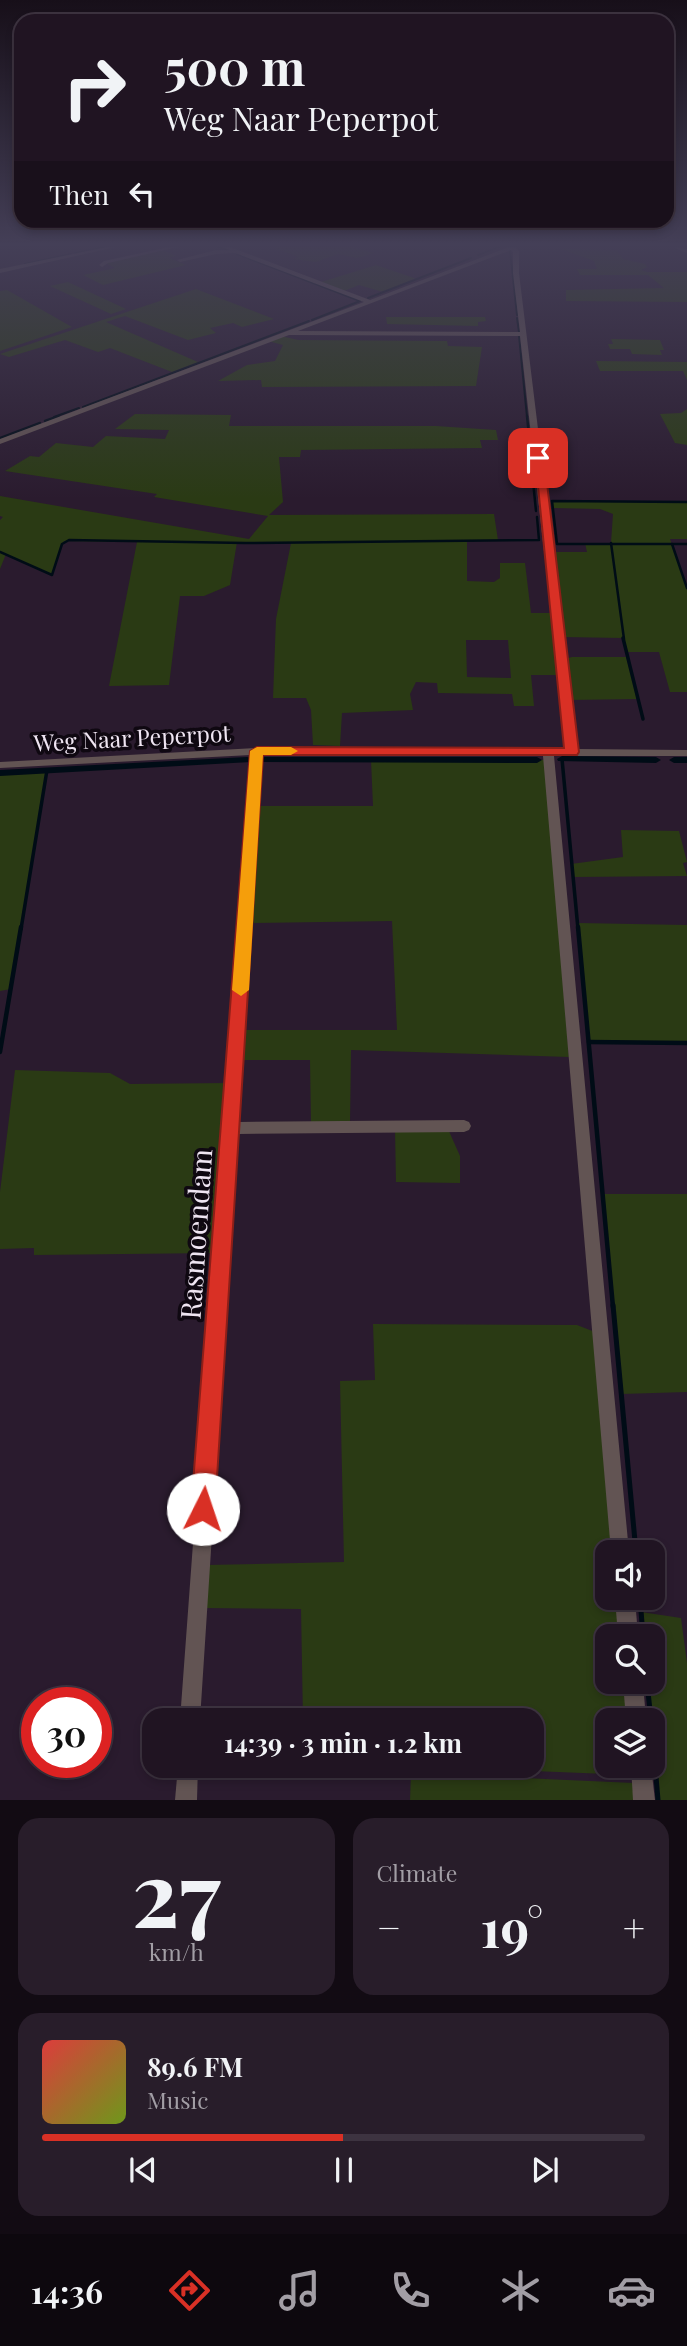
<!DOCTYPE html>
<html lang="en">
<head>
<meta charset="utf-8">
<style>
	body { margin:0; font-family:"Playfair Display",serif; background:#281d2a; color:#f1f3f6; height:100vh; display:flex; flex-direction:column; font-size:26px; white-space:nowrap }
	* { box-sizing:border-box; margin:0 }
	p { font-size:23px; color:#a29ea5 }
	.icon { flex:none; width:38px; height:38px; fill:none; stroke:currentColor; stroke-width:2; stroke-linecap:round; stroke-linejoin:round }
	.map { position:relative; height:1800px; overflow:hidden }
	.sheet { display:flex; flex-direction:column; gap:18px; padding:18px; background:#120b13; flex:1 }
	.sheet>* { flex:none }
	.banner { position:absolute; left:14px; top:14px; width:660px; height:214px; border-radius:21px; box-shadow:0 4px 10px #0003,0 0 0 2px #3d3340; background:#201422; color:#f1f3f6; overflow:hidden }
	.fabs { position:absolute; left:595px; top:1540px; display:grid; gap:14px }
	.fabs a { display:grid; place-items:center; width:70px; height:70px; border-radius:14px; background:#201422; box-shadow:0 4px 10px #0003,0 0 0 2px #3d3340; font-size:35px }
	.speed { position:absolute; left:21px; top:1687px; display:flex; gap:14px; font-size:35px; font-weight:700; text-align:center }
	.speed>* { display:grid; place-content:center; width:91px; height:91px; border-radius:50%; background:#201422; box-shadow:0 4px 10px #0003,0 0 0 2px #3d3340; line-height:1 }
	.speed .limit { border:10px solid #d22; background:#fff; color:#111 }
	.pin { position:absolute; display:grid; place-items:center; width:60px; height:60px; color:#fff; margin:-30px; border-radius:14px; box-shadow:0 4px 10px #0006 }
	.me { position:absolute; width:77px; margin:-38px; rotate:4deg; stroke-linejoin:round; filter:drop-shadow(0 0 5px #0008) }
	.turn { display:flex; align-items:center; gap:24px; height:147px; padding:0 35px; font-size:32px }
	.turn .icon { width:91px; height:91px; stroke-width:2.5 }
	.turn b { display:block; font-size:49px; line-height:60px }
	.then { display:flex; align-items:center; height:66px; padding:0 35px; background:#0003; gap:14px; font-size:26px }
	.big { font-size:52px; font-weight:700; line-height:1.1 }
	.sheet .tile { flex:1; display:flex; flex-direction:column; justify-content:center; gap:10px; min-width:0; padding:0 24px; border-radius:21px; background:#281d2a }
	.sheet .dial { align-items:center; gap:0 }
	.dial b { font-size:91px; line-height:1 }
	.song { display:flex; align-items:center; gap:21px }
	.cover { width:84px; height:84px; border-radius:10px; background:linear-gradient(135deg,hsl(0 70% 55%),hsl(80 70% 35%)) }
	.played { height:7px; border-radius:4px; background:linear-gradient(90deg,#d93025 50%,#3d3340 50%) }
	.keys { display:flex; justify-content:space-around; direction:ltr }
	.heat { display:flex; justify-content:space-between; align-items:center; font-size:38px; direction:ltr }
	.sheet .tiles { flex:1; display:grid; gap:18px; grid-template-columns:1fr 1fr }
	.tile:last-child { grid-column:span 2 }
	.trip { position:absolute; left:142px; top:1708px; width:402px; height:70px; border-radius:21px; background:#201422; box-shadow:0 4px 10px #0003,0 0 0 2px #3d3340; font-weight:700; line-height:70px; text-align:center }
	.tab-bar { display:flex; height:112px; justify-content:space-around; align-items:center; background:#0d080e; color:#a29ea5 }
	.tab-bar .icon { width:49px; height:49px }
	.tab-bar .selected { color:#d93025 }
	.tab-bar b { font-size:32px; color:#f1f3f6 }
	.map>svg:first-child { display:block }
	.green { fill:#2a3a14; fill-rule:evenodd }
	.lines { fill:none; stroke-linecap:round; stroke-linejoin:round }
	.stream-far4 { stroke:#000c16; stroke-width:2 }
	.stream-far3 { stroke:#000c16; stroke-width:2.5 }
	.stream-far2 { stroke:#000c16; stroke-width:3.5 }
	.stream-far1 { stroke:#000c16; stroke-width:4.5 }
	.stream { stroke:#000c16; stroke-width:5 }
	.canal { fill:#000c16; fill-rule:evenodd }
	.minor { fill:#625453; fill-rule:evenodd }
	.route { fill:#d93025; stroke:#8d1f18; stroke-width:2 }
	.slow { fill:#f59e0b }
	.labels { text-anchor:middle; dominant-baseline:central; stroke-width:7; stroke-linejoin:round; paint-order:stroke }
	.street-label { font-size:23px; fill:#efe5f2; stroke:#0f0811 }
	.near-street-label { font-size:28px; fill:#efe5f2; stroke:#0f0811 }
</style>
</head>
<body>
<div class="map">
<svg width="687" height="1800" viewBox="0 0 687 1800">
	<rect width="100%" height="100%" fill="#2a1b2e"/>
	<g class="green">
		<path d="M280 247H352L374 253 357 258 338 254 316 262 293 259 298 257 275 248Z"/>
		<path d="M561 249 617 250 623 259 645 264 647 267 641 270 647 272H687V302L566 301V290L664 288 648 275H580L577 269H597L594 261Z"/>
		<path d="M163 250 176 256 169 258 186 265 103 285 83 275 115 268 106 263Z"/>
		<path d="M376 265 417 279 383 292 359 285 344 291 321 282Z"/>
		<path d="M68 282 126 309 111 314 50 286Z"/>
		<path d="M196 289 274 319 242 327 233 323 210 328 216 333 188 340 125 316 106 322 198 362 172 372 110 348 98 352 65 340 9 357 0 354Z"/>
		<path d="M7 290 72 327 0 351V291Z"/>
		<path d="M386 317H485L486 321 478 322V326L387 324Z"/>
		<path d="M281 336 298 340 447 341 448 346 482 347 476 386 262 387 261 380 218 381 247 365 275 361 283 345 268 341Z"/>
		<path d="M611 339 660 340 664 350H660L662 355 632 354 630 349H610L608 344H613Z"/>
		<path d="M596 361 687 362V380L683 371H600Z"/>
		<path d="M687 409V445L675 443 660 414 681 413Z"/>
		<path d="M135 414 231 415 229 426H436L496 430 498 440H480L482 448 301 450 300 457H279L283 502 269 515 494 514 498 540 467 541V581L494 582 500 578V563H525L531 613H554L558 675H531L534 706H514L512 694 438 693 437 683 416 682 410 694 413 710 342 713 340 746 313 745 311 710 306 698H273L276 619 291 543 237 542 230 585 204 596H180L169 685 109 686 137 542 64 541 52 575 6 554 0 569V520L3 517 0 516V496L249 539 268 516 154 497 157 494 5 471 30 456 39 457 56 443 93 447 106 436 165 439 169 430 115 429ZM466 640H508L511 678 467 677Z"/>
		<path d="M552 501 687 502V539H670L687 588V692H670L659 652H625L623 638 562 637 553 552H587L585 543H611L613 514 600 509 553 508Z"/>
		<path d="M572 657H626L638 699 568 700 565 659Z"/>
		<path d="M371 760H545L569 1057 351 1050 350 1123 311 1124 310 1060H242L244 1030H397L392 921 252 923 259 806H373Z"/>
		<path d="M47 770 11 989 0 991V773Z"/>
		<path d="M621 830 679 831 687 862 683 863 687 876 573 877 571 864 623 857Z"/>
		<path d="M578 923 687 925V1043L589 1042Z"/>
		<path d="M15 1070 110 1073 130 1084 229 1083 216 1253 34 1255V1248L0 1249V1192Z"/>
		<path d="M395 1129H448L460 1156V1183L396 1182Z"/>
		<path d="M602 1194H687V1392L621 1394Z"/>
		<path d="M373 1324 577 1325 595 1332 612 1552H607V1598H616L620 1636H607V1682H624L627 1720H607V1766H631L632 1775 409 1766H532V1720H303L301 1609 202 1608 206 1565 344 1562 340 1381 375 1380Z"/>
		<path d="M641 1612 681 1618 687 1663V1800H658L647 1682H653V1636H643Z"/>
		<path d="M411 1773 634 1783 635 1800H410Z"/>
	</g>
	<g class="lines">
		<g class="stream-far4">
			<path d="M218 247 229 251"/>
			<path d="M510 250 517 315"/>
			<path d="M75 253 105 247"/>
			<path d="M237 254 360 301 312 320"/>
			<path d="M478 255 499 247"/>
			<path d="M25 264 71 254"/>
			<path d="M368 298 471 258"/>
			<path d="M517 318 519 332"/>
			<path d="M519 336 527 417"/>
			<path d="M83 407 309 321"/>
			<path d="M54 417 79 408"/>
		</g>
		<g class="stream-far3">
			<path d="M527 416 531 456"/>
			<path d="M45 421 59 416"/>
			<path d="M0 438 40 423"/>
			<path d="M531 461 536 511"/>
			<path d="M687 502 552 501 557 544H687"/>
			<path d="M611 543 624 639"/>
			<path d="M672 544 687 588"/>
			<path d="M0 552 52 575 62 544 69 540 245 543 539 540 537 517"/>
		</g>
		<g class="stream-far2">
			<path d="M623 638 643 719"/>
			<path d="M562 759 578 929"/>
			<path d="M21 929 47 770"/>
		</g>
		<g class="stream-far1">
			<path d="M578 927 613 1307"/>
			<path d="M589 1042 687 1043"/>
			<path d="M0 1052 21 927"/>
		</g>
		<g class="stream">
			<path d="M613 1305 636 1552"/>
			<path d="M640 1598 643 1636"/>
			<path d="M647 1682 651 1720"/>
			<path d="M653 1741 658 1800"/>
		</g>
		<g class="canal">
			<path d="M562 756 656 757 661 760 656 763 558 761 557 759Z"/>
			<path d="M247 757 251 758 252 760 251 762 0 776V770Z"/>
			<path d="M265 757H537L542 760 537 763 261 762 260 760 261 758Z"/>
			<path d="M687 757V763H674L669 760 674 757Z"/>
		</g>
		<g class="minor">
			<path d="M107 247H116L0 273V269Z"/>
			<path d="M169 247H178L108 263 102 267 99 265 104 261Z"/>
			<path d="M223 247H230L370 300 509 247H517L516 248 519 251V273L577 749 687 750V756H554L629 1552H611L543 756 262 754 239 1122 464 1120 469 1122 471 1126 469 1130 464 1132 238 1134 200 1720H180L251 755 0 768V762L257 748 566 749 520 336 289 335 0 444V439L364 302 235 253 216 254 180 262 177 260 216 250H230ZM511 250 513 252V273L520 332 298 331Z"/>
			<path d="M674 247 687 249V253L675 248Z"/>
			<path d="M615 1598H635L638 1636H618Z"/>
			<path d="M623 1682H643L646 1720H626Z"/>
			<path d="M178 1766H198L197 1800H175Z"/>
			<path d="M631 1766H651L655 1800H633Z"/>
		</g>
	</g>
	<linearGradient id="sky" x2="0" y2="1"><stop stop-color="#170f19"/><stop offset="0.49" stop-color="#443f57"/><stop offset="1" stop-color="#443f57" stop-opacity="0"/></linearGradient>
	<rect width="687" height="499" fill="url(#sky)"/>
	<path class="route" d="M535 456 544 458 579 752 577 755H263L215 1509 212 1517 203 1521 195 1517 191 1509 250 751 257 747 564 748Z"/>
	<path class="slow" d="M257 747H291L298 751 291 755H263L249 990 241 996 232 990 250 751Z"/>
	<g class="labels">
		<g class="street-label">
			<text transform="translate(132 737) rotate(-3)">Weg Naar Peperpot</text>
		</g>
		<g class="near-street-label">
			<text transform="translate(195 1234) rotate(-86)">Rasmoendam</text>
		</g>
	</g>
</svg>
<div class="fabs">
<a><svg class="icon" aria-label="sound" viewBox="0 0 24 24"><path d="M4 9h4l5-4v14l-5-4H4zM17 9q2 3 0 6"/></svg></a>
<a><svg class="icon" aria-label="search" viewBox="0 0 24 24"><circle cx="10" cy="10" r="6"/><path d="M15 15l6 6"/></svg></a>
<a><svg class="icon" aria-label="layers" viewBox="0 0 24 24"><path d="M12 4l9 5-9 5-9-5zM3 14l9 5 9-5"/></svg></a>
</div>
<div class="speed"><div class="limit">30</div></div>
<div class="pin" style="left:538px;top:458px;background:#d93025"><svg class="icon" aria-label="arrive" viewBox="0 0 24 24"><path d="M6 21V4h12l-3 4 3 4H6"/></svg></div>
<svg class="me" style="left:203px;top:1509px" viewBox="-20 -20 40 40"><circle r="19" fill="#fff"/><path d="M0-13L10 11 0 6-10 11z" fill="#d93025"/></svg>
<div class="trip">14:39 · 3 min · 1.2 km</div>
<div class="banner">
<div class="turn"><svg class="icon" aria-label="right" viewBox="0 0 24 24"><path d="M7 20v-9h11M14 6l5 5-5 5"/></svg><div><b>500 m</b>Weg Naar Peperpot</div></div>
<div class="then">Then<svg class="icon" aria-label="left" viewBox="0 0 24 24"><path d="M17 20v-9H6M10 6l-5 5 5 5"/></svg></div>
</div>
</div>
<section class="sheet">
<div class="tiles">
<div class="tile dial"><b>27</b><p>km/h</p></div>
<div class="tile"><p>Climate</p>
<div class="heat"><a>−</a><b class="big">19°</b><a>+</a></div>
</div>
<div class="tile">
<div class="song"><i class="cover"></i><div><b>89.6 FM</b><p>Music</p></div></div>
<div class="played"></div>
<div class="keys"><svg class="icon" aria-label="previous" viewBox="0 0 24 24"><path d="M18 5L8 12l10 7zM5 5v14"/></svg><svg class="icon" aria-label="pause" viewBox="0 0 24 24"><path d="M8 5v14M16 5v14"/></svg><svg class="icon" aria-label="next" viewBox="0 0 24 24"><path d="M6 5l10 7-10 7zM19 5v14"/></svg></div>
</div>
</div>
</section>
<nav class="tab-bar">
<b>14:36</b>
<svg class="icon selected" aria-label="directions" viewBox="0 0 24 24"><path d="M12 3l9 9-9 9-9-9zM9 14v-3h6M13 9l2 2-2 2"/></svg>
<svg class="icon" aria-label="music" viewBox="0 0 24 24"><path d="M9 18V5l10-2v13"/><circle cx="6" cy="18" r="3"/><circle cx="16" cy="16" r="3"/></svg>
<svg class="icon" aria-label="phone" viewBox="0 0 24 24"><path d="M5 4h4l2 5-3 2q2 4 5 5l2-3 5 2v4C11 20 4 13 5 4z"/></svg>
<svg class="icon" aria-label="climate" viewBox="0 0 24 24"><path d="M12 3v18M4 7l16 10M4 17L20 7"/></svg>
<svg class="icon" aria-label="car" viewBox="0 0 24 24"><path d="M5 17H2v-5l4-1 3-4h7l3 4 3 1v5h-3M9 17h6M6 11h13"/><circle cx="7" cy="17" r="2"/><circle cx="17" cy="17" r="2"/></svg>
</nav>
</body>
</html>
